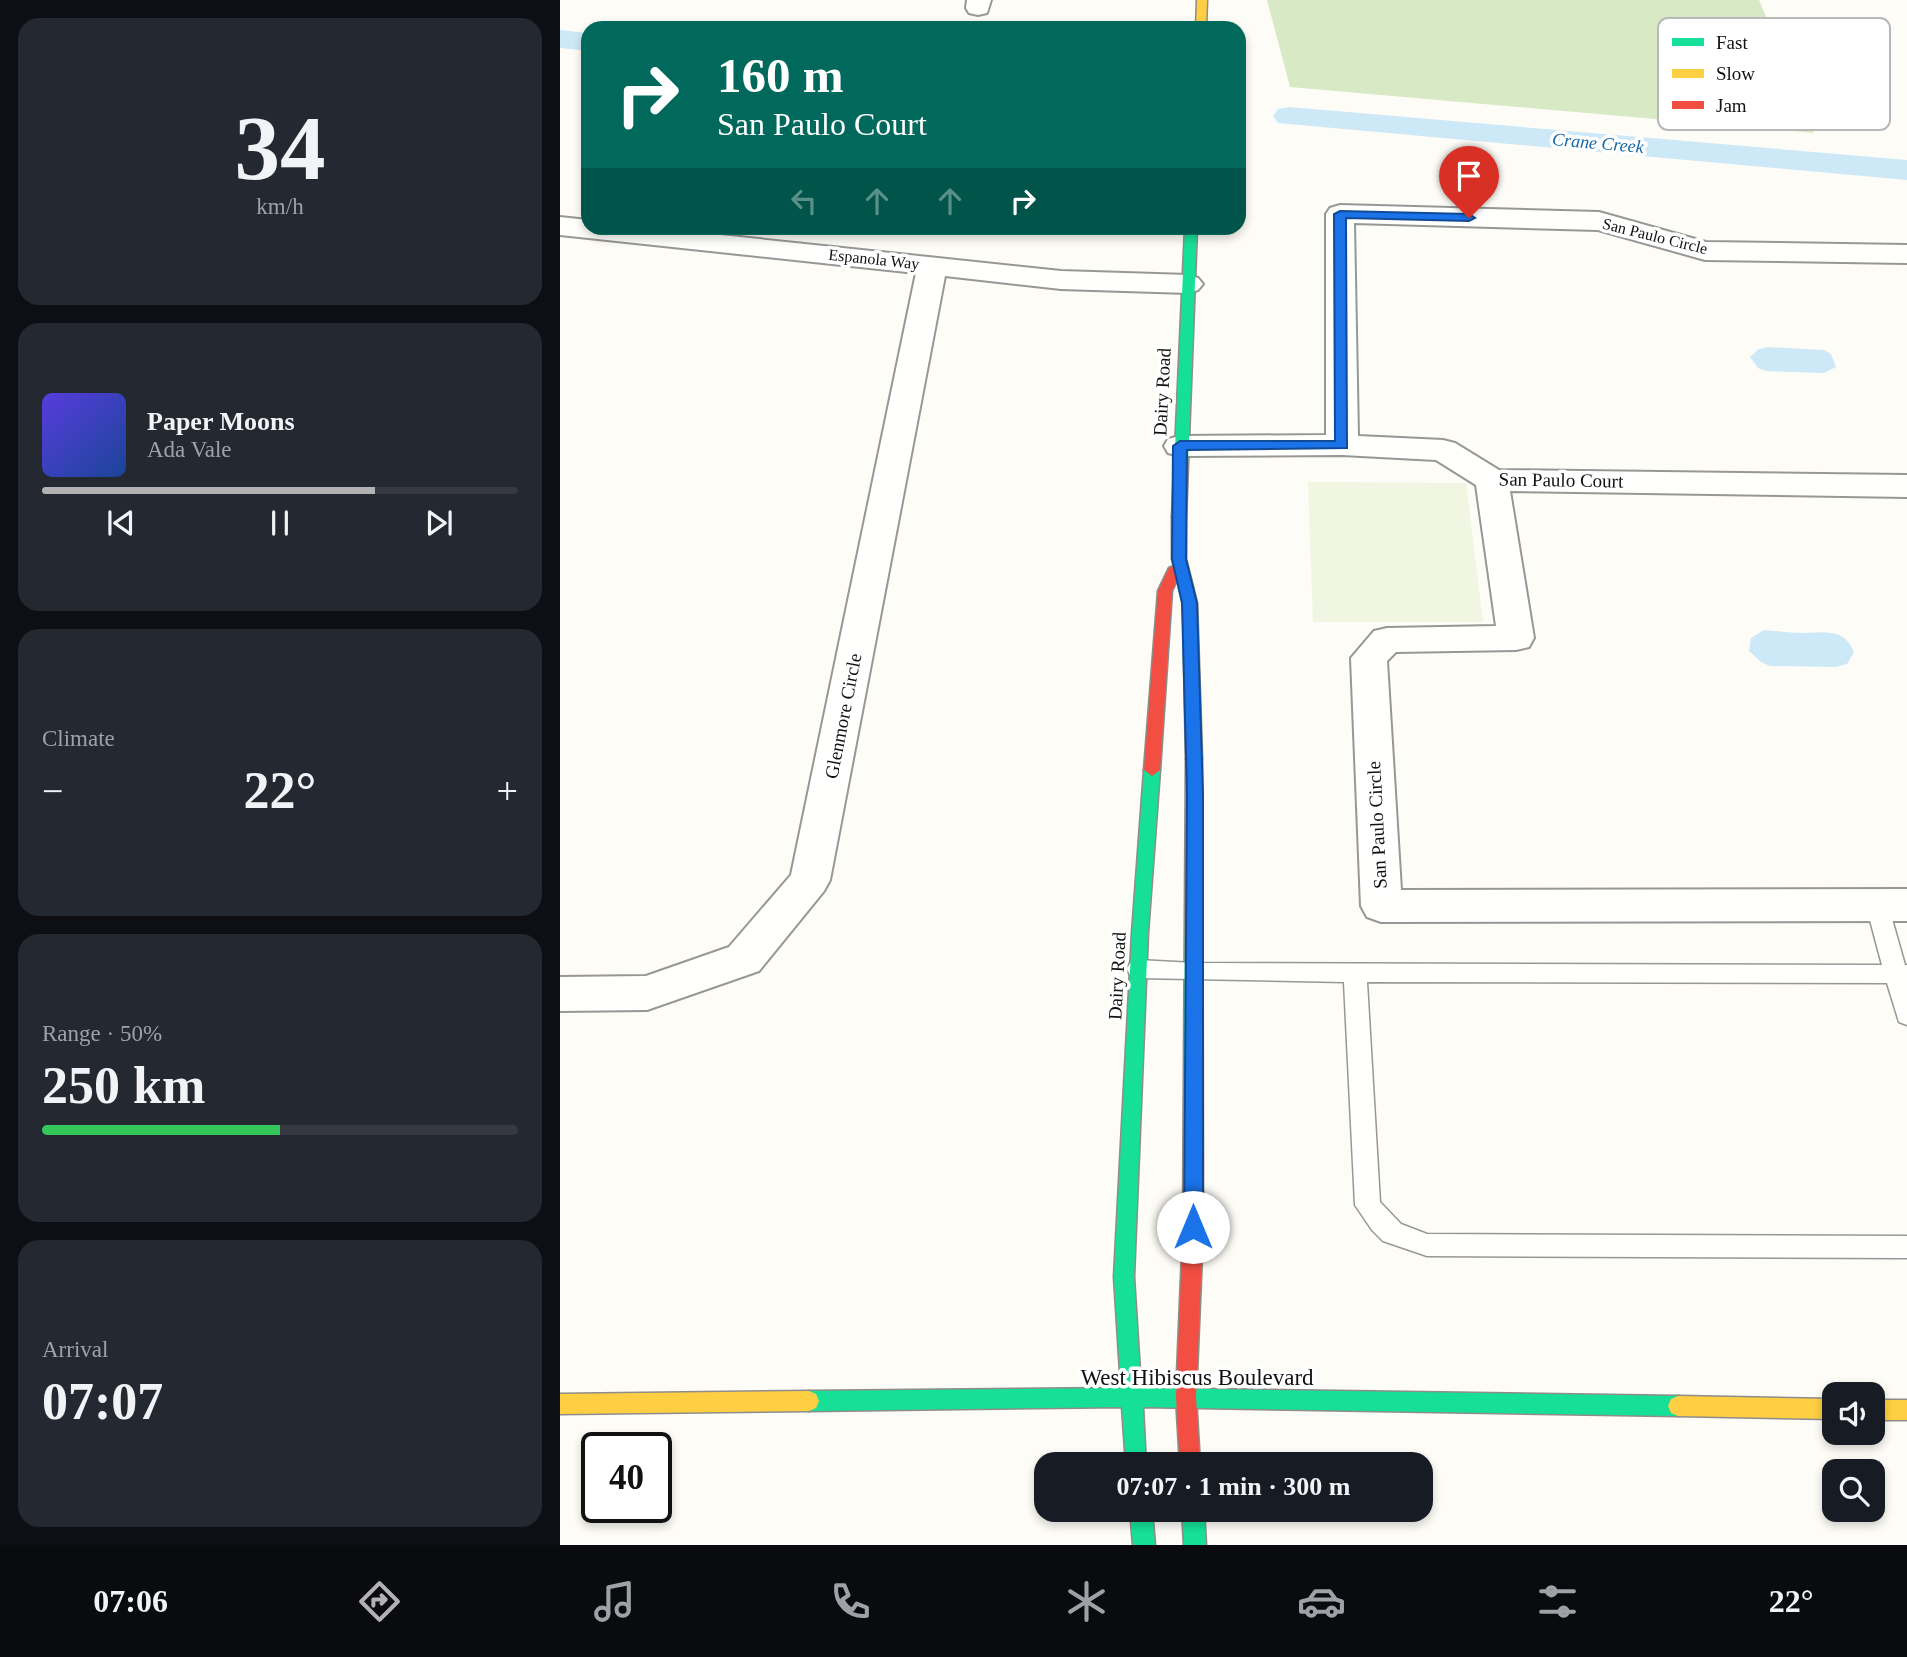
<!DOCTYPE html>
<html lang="en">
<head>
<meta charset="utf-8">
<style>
	body { margin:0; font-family:Georgia,serif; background:#242831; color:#f1f3f6; height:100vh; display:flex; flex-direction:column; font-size:26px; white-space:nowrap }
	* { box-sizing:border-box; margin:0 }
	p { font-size:23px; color:#9ea1a6 }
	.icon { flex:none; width:38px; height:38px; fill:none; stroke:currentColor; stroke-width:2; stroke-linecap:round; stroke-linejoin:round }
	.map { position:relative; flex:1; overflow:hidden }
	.sheet { display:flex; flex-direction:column; gap:18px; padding:18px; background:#0d0f14; width:560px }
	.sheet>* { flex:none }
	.guide { position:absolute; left:21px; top:21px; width:665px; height:214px; border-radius:21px; box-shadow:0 4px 10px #0003; background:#00695c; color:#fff; overflow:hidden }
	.tools { position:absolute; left:1262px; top:1382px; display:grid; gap:14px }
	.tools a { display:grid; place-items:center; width:63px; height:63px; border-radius:14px; background:#171b24; box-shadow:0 4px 10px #0003; font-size:35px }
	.speed { position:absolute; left:21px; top:1432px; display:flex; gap:14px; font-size:35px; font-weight:700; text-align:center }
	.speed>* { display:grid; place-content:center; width:91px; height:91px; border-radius:50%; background:#171b24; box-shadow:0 4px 10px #0003; line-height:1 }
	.speed .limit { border:4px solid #111; border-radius:10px; background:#fff; color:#111 }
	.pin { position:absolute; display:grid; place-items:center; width:60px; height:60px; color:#fff; margin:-72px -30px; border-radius:50% 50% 50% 0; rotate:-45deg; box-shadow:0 0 7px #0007 }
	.pin .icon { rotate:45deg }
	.me { position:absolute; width:77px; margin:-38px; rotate:0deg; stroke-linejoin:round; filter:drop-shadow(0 0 5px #0008) }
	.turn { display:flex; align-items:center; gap:24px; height:147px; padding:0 21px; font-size:32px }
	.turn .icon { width:91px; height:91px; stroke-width:2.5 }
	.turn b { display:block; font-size:49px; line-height:60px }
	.lanes { display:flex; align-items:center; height:66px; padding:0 21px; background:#0003; justify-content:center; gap:35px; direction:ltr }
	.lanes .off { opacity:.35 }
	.big { font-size:52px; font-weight:600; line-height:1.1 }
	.sheet .tile { flex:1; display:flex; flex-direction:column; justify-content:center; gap:10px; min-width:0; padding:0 24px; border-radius:21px; background:#242831 }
	.sheet .dial { align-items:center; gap:0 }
	.dial b { font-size:91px; line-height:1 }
	.song { display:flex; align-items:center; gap:21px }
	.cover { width:84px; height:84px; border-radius:10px; background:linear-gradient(135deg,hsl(250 70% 55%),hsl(220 70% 35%)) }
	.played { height:7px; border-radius:4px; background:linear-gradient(90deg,#b2b2b3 70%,#363941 70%) }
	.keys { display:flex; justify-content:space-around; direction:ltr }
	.heat { display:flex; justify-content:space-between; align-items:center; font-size:38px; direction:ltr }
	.charge { height:10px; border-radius:5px; background:linear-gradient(90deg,#34c759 50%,#363941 0) }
	.trip { position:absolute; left:474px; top:1452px; width:399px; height:70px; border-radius:21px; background:#171b24; box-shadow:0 4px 10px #0003; font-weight:600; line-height:70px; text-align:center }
	.tab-bar { display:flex; height:112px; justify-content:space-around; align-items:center; background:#090b0e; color:#9ea1a6 }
	.tab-bar .icon { width:49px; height:49px }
	.tab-bar .selected { color:#b2b2b3 }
	.tab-bar b { font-size:32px; color:#f1f3f6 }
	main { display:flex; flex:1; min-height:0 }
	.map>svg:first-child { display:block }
	.forest { fill:#d8eac5 }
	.pitch { fill:#f0f6e1 }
	.water { fill:#cde8f7 }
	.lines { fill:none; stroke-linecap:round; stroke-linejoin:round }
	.canal { fill:#cde8f7; fill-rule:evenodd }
	.lane-casing { stroke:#979795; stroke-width:3 }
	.street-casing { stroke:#979795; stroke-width:4 }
	.fast-casing { stroke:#8e8d8b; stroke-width:3 }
	.slow-casing { stroke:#8e8d8b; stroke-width:3 }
	.jam-casing { stroke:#8e8d8b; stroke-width:3 }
	.lane { fill:#fffffe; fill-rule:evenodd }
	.street { fill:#fffffe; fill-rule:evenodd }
	.fast { fill:#16e098; fill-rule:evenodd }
	.slow { fill:#ffcf43; fill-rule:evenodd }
	.jam { fill:#f24e42; fill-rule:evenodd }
	.route { fill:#1a73e8; stroke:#114b97; stroke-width:2 }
	.labels { text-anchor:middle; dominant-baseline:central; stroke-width:7; stroke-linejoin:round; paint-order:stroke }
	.far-street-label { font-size:16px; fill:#111; stroke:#fff }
	.far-water-label { font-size:18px; font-style:italic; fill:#1768a6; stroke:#fff }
	.street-label { font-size:19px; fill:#111; stroke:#fff }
	.near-street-label { font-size:23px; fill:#111; stroke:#fff }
	.key { fill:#fff; stroke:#b8b8b8; stroke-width:2 }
	.key-label { font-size:19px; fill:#111 }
</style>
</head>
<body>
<main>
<section class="sheet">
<div class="tile dial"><b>34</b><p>km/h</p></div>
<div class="tile">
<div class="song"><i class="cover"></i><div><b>Paper Moons</b><p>Ada Vale</p></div></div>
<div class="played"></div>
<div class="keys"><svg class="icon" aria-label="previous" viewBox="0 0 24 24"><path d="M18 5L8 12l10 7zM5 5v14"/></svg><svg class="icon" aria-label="pause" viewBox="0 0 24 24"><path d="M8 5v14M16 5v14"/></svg><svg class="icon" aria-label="next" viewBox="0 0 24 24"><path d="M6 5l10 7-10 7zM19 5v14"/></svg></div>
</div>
<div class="tile"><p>Climate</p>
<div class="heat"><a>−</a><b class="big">22°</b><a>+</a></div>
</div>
<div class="tile"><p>Range · 50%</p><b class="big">250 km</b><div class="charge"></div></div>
<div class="tile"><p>Arrival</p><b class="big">07:07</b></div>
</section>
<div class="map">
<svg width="1347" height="1545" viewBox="0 0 1347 1545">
	<rect width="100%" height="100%" fill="#fdfcf7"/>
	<path class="forest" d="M707 0H1199L1254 133 730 87Z"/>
	<path class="pitch" d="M748 482 906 483 923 622H753Z"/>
	<g class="water">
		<path d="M1208 347 1264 350 1271 354 1276 367 1264 373 1206 371 1198 368 1190 357 1199 349Z"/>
		<path d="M1204 630C1217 631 1231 633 1245 633 1265 632 1285 629 1294 652L1287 664 1276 667 1210 666 1201 662 1189 651 1191 638Z"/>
	</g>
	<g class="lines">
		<g class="canal">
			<path d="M0 30 28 33V51L0 48Z"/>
			<path d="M729 107 1347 160V180L718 123 713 116 718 109Z"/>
		</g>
		<defs>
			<path id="lane" d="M1317 896 1325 899 1328 905 1345 965H1347V1025L1339 1022 1327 983 807 982 820 1202 841 1224 867 1234 1347 1236V1258L867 1256 823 1241 812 1230 795 1205 784 982 578 978 570 975 567 969 570 963 578 960 634 963 1322 965 1306 905 1309 899Z"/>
			<g id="street">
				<path d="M407 0H431L427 13 418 15 409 13 406 8Z"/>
				<path d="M780 205 1039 212 1146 242 1347 245V263L1145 260 1038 230 794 223 798 436 883 440 895 443 939 470 1347 475V497L950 491 974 638 969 647 956 650 836 652 827 661 841 890 1347 889V921L821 922 807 917 801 906 791 658 814 631 827 628 936 626 916 485 876 460 782 455 620 456 608 453 604 446 608 439 620 436 766 435V214L770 208Z"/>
				<path d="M0 217 28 220V228H94L501 271 628 275 638 278 643 284 638 290 628 293 501 289 385 276 270 880 264 891 199 971 87 1010 0 1011V977L86 976 169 947 231 875 356 273 0 235Z"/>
			</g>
			<g id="fast">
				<path d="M625 228H637L626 517 619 521 612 517Z"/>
				<path d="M634 753 642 759 643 1230 640 1236 633 1239 626 1236 623 1230 626 759Z"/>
				<path d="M592 764 600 770 588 933 574 1277 581 1388 1118 1396 1125 1399 1128 1406 1125 1413 1118 1416 583 1407 586 1465H566L562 1407 249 1411 242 1408 239 1401 242 1394 249 1391 561 1388 554 1277 572 933 584 770Z"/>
				<path d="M570 1510H592L595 1545H573Z"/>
				<path d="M622 1510H644L646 1545H624Z"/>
			</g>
			<g id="slow">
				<path d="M637 0H647L646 28H636Z"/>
				<path d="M619 513 626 517V559L637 603 642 759 634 765 626 759 623 603 612 559V517Z"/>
				<path d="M249 1391 256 1394 259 1401 256 1408 249 1411 0 1414V1394Z"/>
				<path d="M1118 1396 1274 1399V1419L1118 1416 1111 1413 1108 1406 1111 1399Z"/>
				<rect x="1312" y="1400" width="35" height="20"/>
			</g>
			<g id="jam">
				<path d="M614 566 621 571 612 591 600 770 592 776 584 770 598 591 609 568Z"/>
				<path d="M633 1221 640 1224 643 1230 636 1397 640 1465H620L616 1397 623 1230 626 1224Z"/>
			</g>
		</defs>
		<use href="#lane" class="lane-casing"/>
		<use href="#street" class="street-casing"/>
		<use href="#fast" class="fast-casing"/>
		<use href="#slow" class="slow-casing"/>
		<use href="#jam" class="jam-casing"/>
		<use href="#lane" class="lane"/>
		<use href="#street" class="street"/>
		<use href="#fast" class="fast"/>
		<use href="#slow" class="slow"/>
		<use href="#jam" class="jam"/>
	</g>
	<path class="route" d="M780 211 909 214 915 218 909 221 786 218 787 448 627 450 626 559 637 603 643 794V1227L640 1233 633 1235 626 1233 624 1227 627 794 622 603 612 559 613 446 620 441H775L774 214Z"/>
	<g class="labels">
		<g class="far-street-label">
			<text transform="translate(1095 236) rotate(14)">San Paulo Circle</text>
			<text transform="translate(314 259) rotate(6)">Espanola Way</text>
		</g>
		<g class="far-water-label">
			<text transform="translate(1038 143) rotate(5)">Crane Creek</text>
		</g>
		<g class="street-label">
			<text transform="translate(602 392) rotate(-87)">Dairy Road</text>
			<text transform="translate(1001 480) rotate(1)">San Paulo Court</text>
			<text transform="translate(283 716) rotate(-79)">Glenmore Circle</text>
			<text transform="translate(817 825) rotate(-93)">San Paulo Circle</text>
			<text transform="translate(557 976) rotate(-87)">Dairy Road</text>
		</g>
		<g class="near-street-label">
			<text x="637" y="1377">West Hibiscus Boulevard</text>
		</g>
	</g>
	<rect x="1098" y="18" width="232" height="112" rx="10" class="key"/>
	<rect x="1112" y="38" width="32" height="8" fill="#16e098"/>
	<rect x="1112" y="69" width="32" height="9" fill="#ffcf43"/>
	<rect x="1112" y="101" width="32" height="8" fill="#f24e42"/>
	<g class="key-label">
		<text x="1156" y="49">Fast</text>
		<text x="1156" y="80">Slow</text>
		<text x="1156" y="112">Jam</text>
	</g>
</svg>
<div class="tools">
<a><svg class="icon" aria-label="sound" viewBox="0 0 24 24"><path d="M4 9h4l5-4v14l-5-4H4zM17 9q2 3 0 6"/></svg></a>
<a><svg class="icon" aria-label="search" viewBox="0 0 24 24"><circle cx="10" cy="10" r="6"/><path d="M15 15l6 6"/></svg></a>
</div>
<div class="speed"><div class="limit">40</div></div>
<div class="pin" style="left:909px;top:218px;background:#d93025"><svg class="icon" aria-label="arrive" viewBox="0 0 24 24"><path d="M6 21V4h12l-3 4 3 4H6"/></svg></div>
<svg class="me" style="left:633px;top:1227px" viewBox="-20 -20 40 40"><circle r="19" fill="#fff"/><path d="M0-13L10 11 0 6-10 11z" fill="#1a73e8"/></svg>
<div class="trip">07:07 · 1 min · 300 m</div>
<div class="guide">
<div class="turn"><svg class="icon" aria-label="right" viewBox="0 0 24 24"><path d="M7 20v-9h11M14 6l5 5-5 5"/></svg><div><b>160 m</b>San Paulo Court</div></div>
<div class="lanes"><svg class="icon off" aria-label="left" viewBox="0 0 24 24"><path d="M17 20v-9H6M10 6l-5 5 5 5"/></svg><svg class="icon off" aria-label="ahead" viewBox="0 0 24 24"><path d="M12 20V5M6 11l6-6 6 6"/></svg><svg class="icon off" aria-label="ahead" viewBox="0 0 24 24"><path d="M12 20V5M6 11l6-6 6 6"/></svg><svg class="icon" aria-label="right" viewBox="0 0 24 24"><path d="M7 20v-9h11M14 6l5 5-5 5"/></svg></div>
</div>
</div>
</main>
<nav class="tab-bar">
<b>07:06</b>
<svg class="icon selected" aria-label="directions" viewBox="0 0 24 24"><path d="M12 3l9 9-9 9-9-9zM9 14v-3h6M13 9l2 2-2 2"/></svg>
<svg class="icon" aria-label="music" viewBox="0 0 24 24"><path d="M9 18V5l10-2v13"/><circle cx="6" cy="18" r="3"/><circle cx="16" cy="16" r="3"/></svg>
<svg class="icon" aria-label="phone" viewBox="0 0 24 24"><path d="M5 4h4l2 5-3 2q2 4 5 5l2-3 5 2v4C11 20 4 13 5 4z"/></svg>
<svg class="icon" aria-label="climate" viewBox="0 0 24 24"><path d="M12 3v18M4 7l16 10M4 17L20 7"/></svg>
<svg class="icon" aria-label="car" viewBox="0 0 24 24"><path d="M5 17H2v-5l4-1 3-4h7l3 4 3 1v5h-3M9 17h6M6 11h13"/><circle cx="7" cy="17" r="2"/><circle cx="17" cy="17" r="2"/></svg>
<svg class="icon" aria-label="filters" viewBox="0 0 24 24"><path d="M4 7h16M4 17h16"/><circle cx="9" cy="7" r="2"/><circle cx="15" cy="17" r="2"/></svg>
<b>22°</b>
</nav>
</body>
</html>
